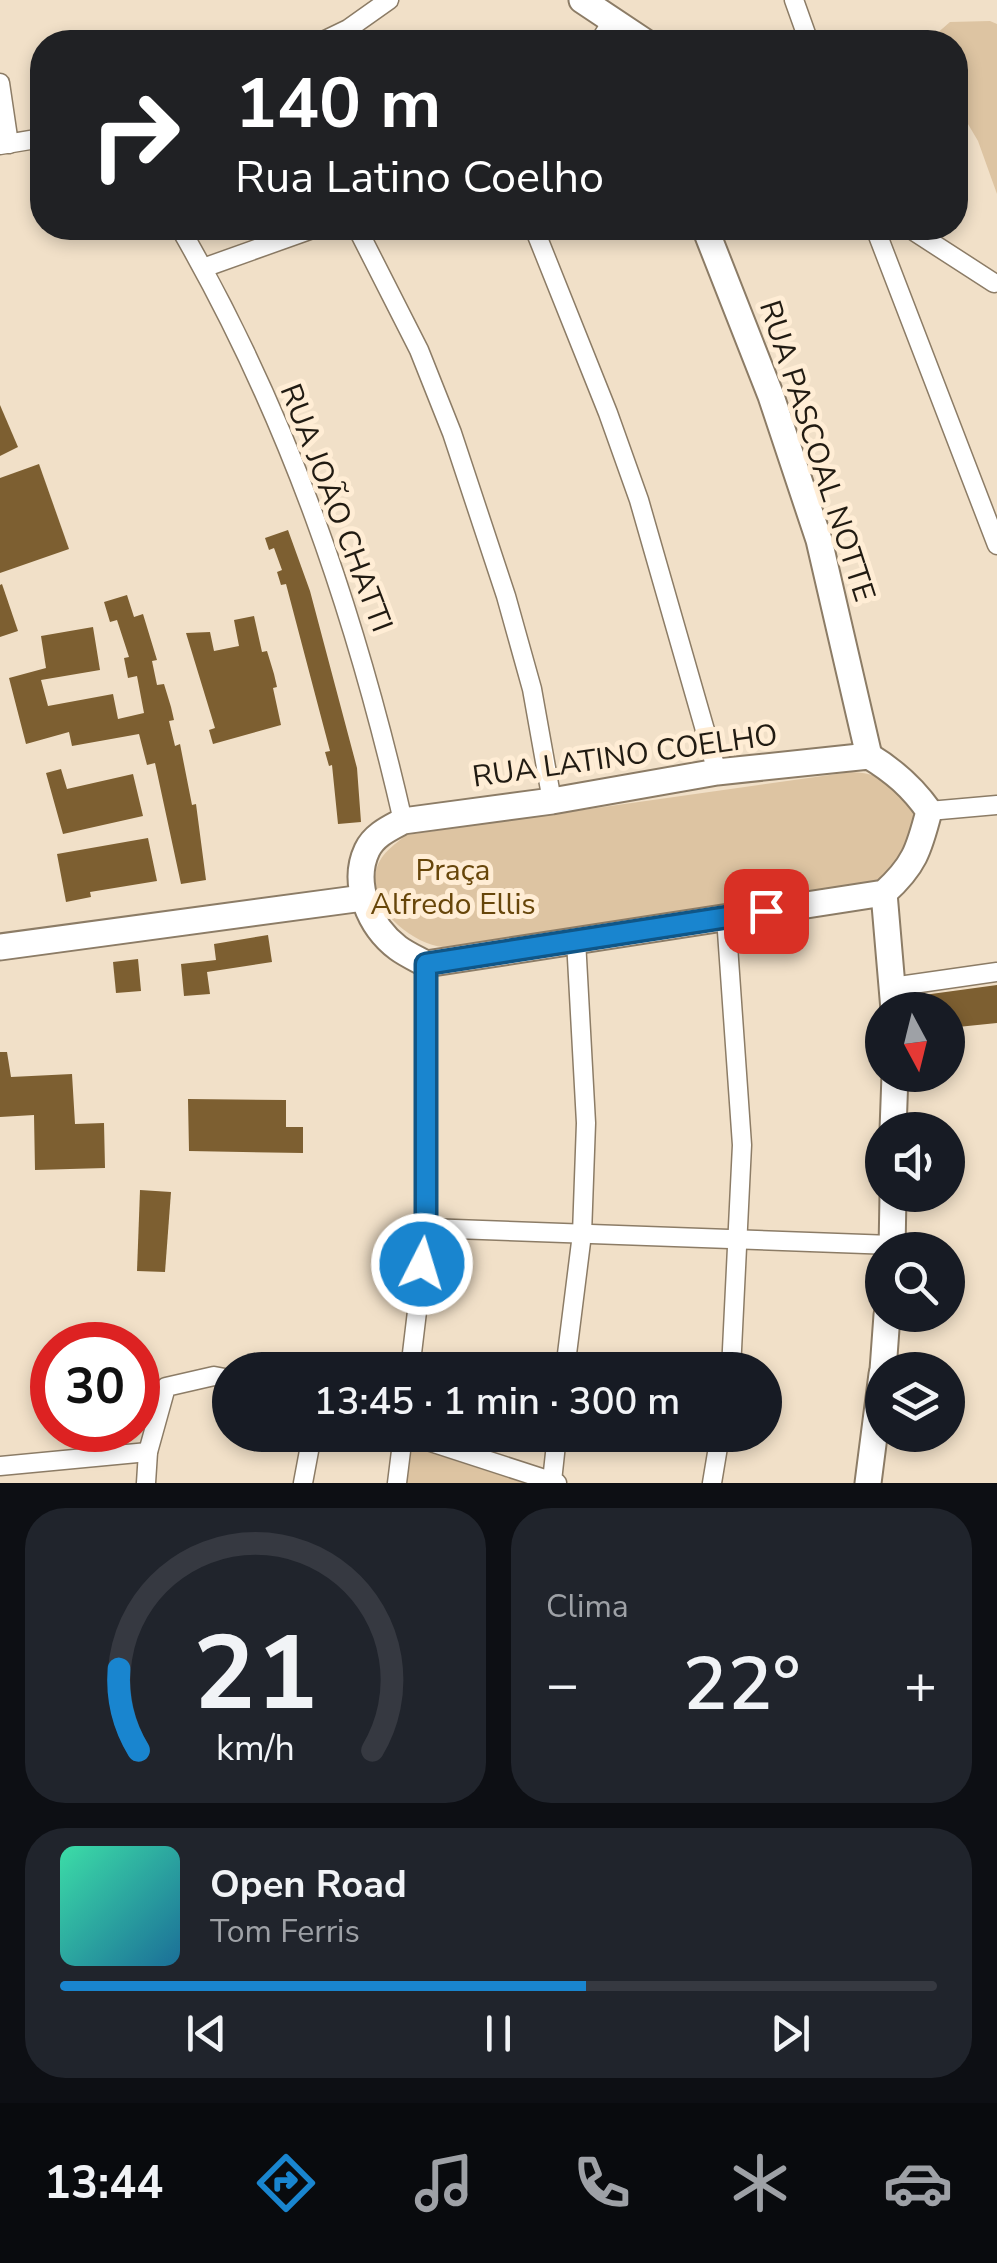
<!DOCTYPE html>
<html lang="pt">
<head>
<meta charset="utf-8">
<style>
	body { margin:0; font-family:"Nunito Sans",sans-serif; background:#20242c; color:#f1f3f6; height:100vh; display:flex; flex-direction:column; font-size:38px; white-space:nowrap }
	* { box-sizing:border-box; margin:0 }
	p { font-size:32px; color:#9ea1a6 }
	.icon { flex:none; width:55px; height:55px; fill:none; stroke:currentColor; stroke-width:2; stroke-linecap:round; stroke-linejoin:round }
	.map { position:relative; height:1483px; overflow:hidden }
	.details { display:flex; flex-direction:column; gap:25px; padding:25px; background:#0d0f14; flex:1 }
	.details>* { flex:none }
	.top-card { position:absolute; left:30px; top:30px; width:938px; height:210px; border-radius:40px; box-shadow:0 5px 15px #0003; background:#202124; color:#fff; overflow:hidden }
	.needle { width:65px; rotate:173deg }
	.buttons { position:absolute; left:865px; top:992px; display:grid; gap:20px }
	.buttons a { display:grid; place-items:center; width:100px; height:100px; border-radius:50%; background:#171b24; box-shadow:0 5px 15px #0003; font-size:50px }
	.speed { position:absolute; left:30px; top:1322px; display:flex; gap:20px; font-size:50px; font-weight:700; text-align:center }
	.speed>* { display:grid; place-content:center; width:130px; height:130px; border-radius:50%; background:#171b24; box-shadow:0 5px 15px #0003; line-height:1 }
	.speed .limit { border:15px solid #d22; background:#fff; color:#111 }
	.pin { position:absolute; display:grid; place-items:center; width:85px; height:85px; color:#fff; margin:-42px; border-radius:20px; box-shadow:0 5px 15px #0006 }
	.me { position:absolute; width:110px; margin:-55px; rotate:5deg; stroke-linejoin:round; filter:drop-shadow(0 0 8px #0008) }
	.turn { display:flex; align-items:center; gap:35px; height:210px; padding:0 40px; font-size:45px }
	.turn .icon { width:130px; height:130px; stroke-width:2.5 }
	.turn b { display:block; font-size:70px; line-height:85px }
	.big { font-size:75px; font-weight:600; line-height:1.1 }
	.details .tile { flex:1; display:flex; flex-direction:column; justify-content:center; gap:15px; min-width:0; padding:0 35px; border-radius:40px; background:#20242c }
	.details .dial { align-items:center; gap:0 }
	.dial svg { height:260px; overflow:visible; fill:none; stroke:#363941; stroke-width:7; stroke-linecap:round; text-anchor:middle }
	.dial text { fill:#f1f3f6; stroke:none }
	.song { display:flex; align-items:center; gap:30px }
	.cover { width:120px; height:120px; border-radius:15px; background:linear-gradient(135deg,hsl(160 70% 55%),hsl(200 70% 35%)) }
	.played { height:10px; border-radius:5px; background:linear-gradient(90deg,#1985cf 60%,#363941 60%) }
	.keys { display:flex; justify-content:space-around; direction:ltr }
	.heat { display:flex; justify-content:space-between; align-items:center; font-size:55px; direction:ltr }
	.details .tiles { flex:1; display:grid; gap:25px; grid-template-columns:1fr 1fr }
	.tile:last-child { grid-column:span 2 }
	.trip { position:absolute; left:212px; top:1352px; width:570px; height:100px; border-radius:50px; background:#171b24; box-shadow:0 5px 15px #0003; font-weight:600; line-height:100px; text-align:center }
	.tabs { display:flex; height:160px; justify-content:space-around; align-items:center; background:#090b0e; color:#9ea1a6 }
	.tabs .icon { width:70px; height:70px }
	.tabs .selected { color:#1985cf }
	.tabs b { font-size:45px; color:#f1f3f6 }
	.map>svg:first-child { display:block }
	.green { fill:#ddc4a2 }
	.building { fill:#7d5f31 }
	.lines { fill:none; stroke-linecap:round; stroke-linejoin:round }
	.street-casing { stroke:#8c7c66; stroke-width:21 }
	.secondary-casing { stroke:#8c7c66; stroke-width:29 }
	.street { stroke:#fff; stroke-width:18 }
	.secondary { stroke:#fff; stroke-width:25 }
	.route-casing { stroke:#105687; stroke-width:25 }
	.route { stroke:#1985cf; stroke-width:18 }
	.labels { text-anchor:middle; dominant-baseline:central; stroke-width:10; stroke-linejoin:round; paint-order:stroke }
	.street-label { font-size:30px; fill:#211b12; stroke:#ffedd5 }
	.park-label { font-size:30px; fill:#67460a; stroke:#ffedd5 }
</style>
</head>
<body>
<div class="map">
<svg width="997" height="1483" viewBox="0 0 997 1483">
	<rect width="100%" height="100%" fill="#f1e0c8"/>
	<g class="green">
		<path d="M990 21 997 24V194L978 141 955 102V42H927L950 22Z"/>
		<path d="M851 772C890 774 902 788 917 821L907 859 876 883 443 947C412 944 366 907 376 871 380 854 393 846 406 835Z"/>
		<path d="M412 1447 524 1483H407Z"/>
	</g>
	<g class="building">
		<path d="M0 405 18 447 0 456Z"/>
		<path d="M39 464 69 549 0 573V478Z"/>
		<path d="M288 530 310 591 357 768 361 822 338 824 332 765 329 766 325 752 330 751 286 584 281 585 277 572 282 570 274 548 269 550 265 538Z"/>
		<path d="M2 584 18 631 0 637V585Z"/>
		<path d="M127 595 134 617 143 614 157 660 152 661 157 685 164 684 171 707 174 720 169 721 175 746 180 744 192 805 196 804 206 880 181 884 155 763 147 765 139 734 72 746 69 732 26 744 9 678 46 668 41 636 93 627 100 670 41 680 48 706 113 694 118 719 144 713 137 676 128 678 124 658 129 657 117 620 110 622 104 602Z"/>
		<path d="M254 616 262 652 267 651 274 674 277 687 273 688 281 725 213 744 209 730 215 728 186 633 210 632 214 651 239 646 234 620Z"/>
		<path d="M61 769 67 789 133 774 143 816 63 834 46 773Z"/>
		<path d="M148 838 157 881 90 892 91 897 66 902 57 854Z"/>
		<path d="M268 935 272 962 207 972 210 994 184 996 181 964 216 960 214 944Z"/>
		<path d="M138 959 141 991 116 993 113 962Z"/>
		<path d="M997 985V1023L948 1028V1010H910L909 997Z"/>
		<path d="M0 1052H7L11 1077 72 1074 75 1124 104 1123 105 1168 35 1170 34 1115 0 1117Z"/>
		<path d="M188 1099 286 1100V1127H303V1153L189 1151Z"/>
		<path d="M140 1190 171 1192 165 1272 137 1271Z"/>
	</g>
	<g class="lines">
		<defs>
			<g id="street">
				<path d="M794 0 809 42"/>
				<path d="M321 42 348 29 389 0"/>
				<path d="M599 42 611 23"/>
				<path d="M0 83 9 144"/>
				<path d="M0 145 42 138"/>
				<path d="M180 228C288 415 355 611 403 821"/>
				<path d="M357 228 419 350 452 433 506 596 532 689 552 801"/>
				<path d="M534 228 608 413 639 500 717 772"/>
				<path d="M875 228 997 545"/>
				<path d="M909 228 994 283"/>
				<path d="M203 268 315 228"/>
				<path d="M929 811 997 805"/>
				<path d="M726 917 742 1145 731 1370"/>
				<path d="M892 987 997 972"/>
				<path d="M427 1228 892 1245"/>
				<path d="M410 1370 427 1228 426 964"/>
				<path d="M565 1370 582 1234 586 1123 576 940"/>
				<path d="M409 1435 557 1483"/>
				<path d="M0 1466 148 1452"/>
				<path d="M552 1481 557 1435"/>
				<path d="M146 1483 148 1452 166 1387 214 1376 230 1379"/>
				<path d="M303 1483 312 1435"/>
				<path d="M397 1483 403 1435"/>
				<path d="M712 1483 720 1435"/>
			</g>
			<g id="secondary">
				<path d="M582 0 645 42"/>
				<path d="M705 228 771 396 819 540 869 756"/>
				<path d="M869 756C894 771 912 787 929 811 919 850 914 866 884 893L426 964C417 959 406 954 398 948 370 927 351 884 367 850 374 835 390 828 403 821L552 801 717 772Z"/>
				<path d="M884 893 894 1010"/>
				<path d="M0 947 363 898"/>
				<path d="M893 1130 895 1075"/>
				<path d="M892 1250 893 1195"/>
				<path d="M883 1370 887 1315"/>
				<path d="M868 1483 882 1374"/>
			</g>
		</defs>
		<use href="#street" class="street-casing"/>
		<use href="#secondary" class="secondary-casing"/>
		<use href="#street" class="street"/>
		<use href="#secondary" class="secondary"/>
	</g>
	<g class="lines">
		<defs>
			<path id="route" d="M422 1264 426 1228V964L766 911"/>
		</defs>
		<use href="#route" class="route-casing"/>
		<use href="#route" class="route"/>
	</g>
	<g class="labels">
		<g class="street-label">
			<text transform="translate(817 451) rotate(72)">RUA PASCOAL NOTTE</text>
			<text transform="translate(336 508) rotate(69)">RUA JOÃO CHATTI</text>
			<text transform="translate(625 756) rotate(-8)">RUA LATINO COELHO</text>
		</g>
		<g class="park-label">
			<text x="453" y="870">Praça<tspan x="453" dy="34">Alfredo Ellis</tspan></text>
		</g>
	</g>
</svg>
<div class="buttons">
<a><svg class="needle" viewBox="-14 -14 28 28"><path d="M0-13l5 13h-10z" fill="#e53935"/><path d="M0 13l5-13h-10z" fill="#9ea1a6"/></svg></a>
<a><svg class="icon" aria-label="sound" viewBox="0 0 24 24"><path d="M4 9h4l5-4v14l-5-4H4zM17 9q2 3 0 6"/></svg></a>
<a><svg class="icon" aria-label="search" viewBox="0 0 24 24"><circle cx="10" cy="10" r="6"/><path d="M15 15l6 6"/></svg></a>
<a><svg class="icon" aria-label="layers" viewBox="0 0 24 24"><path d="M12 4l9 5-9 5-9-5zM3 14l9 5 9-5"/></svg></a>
</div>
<div class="speed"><div class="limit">30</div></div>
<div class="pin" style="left:766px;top:911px;background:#d93025"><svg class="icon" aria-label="arrive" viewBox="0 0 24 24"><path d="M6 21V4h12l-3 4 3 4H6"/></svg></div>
<svg class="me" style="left:422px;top:1264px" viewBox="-20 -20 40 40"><circle r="17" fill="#1985cf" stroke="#fff" stroke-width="3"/><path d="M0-11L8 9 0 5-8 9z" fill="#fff"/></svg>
<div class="trip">13:45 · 1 min · 300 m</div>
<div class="top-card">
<div class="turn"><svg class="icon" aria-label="right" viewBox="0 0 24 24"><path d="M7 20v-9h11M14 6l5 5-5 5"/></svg><div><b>140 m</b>Rua Latino Coelho</div></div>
</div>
</div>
<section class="details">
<div class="tiles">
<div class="tile dial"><svg viewBox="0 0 100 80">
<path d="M14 69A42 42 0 1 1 86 69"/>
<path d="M14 69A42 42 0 0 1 8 44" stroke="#1985cf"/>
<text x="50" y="56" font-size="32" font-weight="700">21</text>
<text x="50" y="72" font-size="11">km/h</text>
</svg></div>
<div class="tile"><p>Clima</p>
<div class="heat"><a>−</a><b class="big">22°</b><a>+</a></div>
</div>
<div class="tile">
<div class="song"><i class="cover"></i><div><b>Open Road</b><p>Tom Ferris</p></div></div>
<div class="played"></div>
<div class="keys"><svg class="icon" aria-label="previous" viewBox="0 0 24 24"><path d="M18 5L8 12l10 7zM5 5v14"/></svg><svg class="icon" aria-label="pause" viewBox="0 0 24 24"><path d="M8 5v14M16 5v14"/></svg><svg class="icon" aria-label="next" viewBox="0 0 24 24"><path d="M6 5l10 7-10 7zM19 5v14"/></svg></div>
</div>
</div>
</section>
<nav class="tabs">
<b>13:44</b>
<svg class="icon selected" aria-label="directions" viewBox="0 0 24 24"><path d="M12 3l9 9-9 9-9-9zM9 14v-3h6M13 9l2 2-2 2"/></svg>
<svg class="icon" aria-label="music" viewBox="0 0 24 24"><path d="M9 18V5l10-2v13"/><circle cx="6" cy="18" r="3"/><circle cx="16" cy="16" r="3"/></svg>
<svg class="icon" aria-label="phone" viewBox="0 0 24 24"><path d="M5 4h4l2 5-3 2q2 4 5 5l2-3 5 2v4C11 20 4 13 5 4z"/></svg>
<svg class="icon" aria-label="climate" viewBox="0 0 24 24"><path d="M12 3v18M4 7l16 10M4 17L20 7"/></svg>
<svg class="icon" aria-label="car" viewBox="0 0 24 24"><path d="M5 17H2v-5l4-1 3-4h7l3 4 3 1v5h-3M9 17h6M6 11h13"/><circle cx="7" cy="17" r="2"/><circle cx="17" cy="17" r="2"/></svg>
</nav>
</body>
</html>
